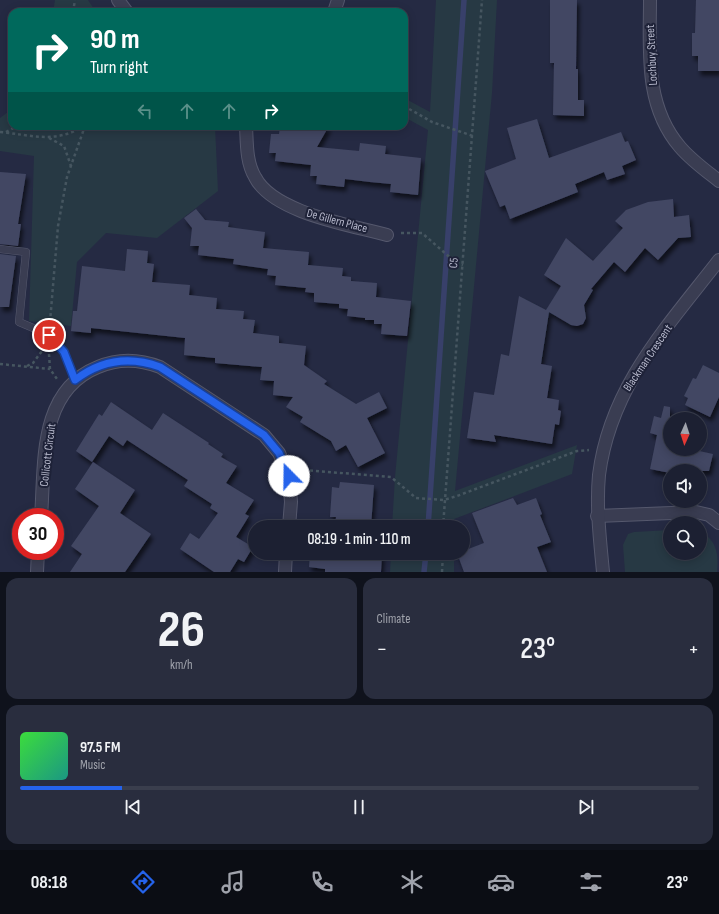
<!DOCTYPE html>
<html lang="en">
<head>
<meta charset="utf-8">
<style>
	body { margin:0; font-family:"Sofia Sans Condensed",sans-serif; background:#292d3e; color:#f1f3f6; height:100vh; display:flex; flex-direction:column; font-size:15px; white-space:nowrap }
	* { box-sizing:border-box; margin:0 }
	p { font-size:13px; color:#a0a3ac }
	.icon { flex:none; width:22px; height:22px; fill:none; stroke:currentColor; stroke-width:2; stroke-linecap:round; stroke-linejoin:round }
	.map { position:relative; height:572px; overflow:hidden }
	.sheet { display:flex; flex-direction:column; gap:6px; padding:6px; background:#0f121c; flex:1 }
	.sheet>* { flex:none }
	.guide { position:absolute; left:8px; top:8px; width:400px; height:122px; border-radius:12px; box-shadow:0 2px 10px #0003,0 0 0 1px #3a3e4d; background:#00695c; color:#fff; overflow:hidden }
	.needle { width:26px; rotate:183deg }
	.buttons { position:absolute; left:663px; top:412px; display:grid; gap:8px }
	.buttons a { display:grid; place-items:center; width:44px; height:44px; border-radius:50%; background:#1c2032; box-shadow:0 2px 10px #0003,0 0 0 1px #3a3e4d; font-size:20px }
	.speed { position:absolute; left:12px; top:508px; display:flex; gap:8px; font-size:20px; font-weight:700; text-align:center }
	.speed>* { display:grid; place-content:center; width:52px; height:52px; border-radius:50%; background:#1c2032; box-shadow:0 2px 10px #0003,0 0 0 1px #3a3e4d; line-height:1 }
	.speed .limit { border:6px solid #d22; background:#fff; color:#111 }
	.pin { position:absolute; display:grid; place-items:center; width:34px; height:34px; color:#fff; margin:-17px; border:2px solid #fff; border-radius:50%; box-shadow:0 1px 4px #0007 }
	.me { position:absolute; width:44px; margin:-22px; rotate:338deg; stroke-linejoin:round; filter:drop-shadow(0 0 3px #0008) }
	.turn { display:flex; align-items:center; gap:14px; height:84px; padding:0 16px; font-size:18px }
	.turn .icon { width:52px; height:52px; stroke-width:2.5 }
	.turn b { display:block; font-size:28px; line-height:34px }
	.lanes { display:flex; align-items:center; height:38px; padding:0 16px; background:#0003; justify-content:center; gap:20px; direction:ltr }
	.lanes .off { opacity:.35 }
	.big { font-size:30px; font-weight:600; line-height:1.1 }
	.sheet .widget { flex:1; display:flex; flex-direction:column; justify-content:center; gap:6px; min-width:0; padding:0 14px; border-radius:12px; background:#292d3e }
	.sheet .dial { align-items:center; gap:0 }
	.dial b { font-size:52px; line-height:1 }
	.song { display:flex; align-items:center; gap:12px }
	.cover { width:48px; height:48px; border-radius:6px; background:linear-gradient(135deg,hsl(120 70% 55%),hsl(170 70% 35%)) }
	.played { height:4px; border-radius:2px; background:linear-gradient(90deg,#2563eb 15%,#3a3e4d 15%) }
	.keys { display:flex; justify-content:space-around; direction:ltr }
	.heat { display:flex; justify-content:space-between; align-items:center; font-size:22px; direction:ltr }
	.sheet .tiles { flex:1; display:grid; gap:6px; grid-template-columns:1fr 1fr }
	.widget:last-child { grid-column:span 2 }
	.trip { position:absolute; left:248px; top:520px; width:222px; height:40px; border-radius:20px; background:#1c2032; box-shadow:0 2px 10px #0003,0 0 0 1px #3a3e4d; font-weight:600; line-height:40px; text-align:center }
	.menu { display:flex; height:64px; justify-content:space-around; align-items:center; background:#0b0d14; color:#a0a3ac }
	.menu .icon { width:28px; height:28px }
	.menu .selected { color:#2563eb }
	.menu b { font-size:18px; color:#f1f3f6 }
	.map>svg:first-child { display:block }
	.green { fill:#273944 }
	.lines { fill:none; stroke-linecap:round; stroke-linejoin:round }
	.stream { stroke:#38406a; stroke-width:5.5 }
	.building { fill:#424763; filter:url(#shadow) }
	.lane-casing { stroke:#55586d; stroke-width:8 }
	.street-casing { stroke:#55586d; stroke-width:14 }
	.path { stroke:#465660; stroke-width:2.5; stroke-dasharray:3 3; stroke-linecap:butt }
	.lane { stroke:#3a3d52; stroke-width:7 }
	.street { stroke:#3a3d52; stroke-width:12 }
	.route-casing { stroke:#184099; stroke-width:10 }
	.route { stroke:#2563eb; stroke-width:7 }
	.labels { text-anchor:middle; dominant-baseline:central; stroke-width:4; stroke-linejoin:round; paint-order:stroke }
	.street-label { font-size:12px; fill:#b7b9cc; stroke:#1e2238 }
</style>
</head>
<body>
<div class="map">
<svg width="719" height="572" viewBox="0 0 719 572">
	<defs>
		<filter id="shadow"><feDropShadow dx="2.5" dy="4.5" stdDeviation="2" flood-color="#0009"/></filter>
	</defs>
	<rect width="100%" height="100%" fill="#252a43"/>
	<g class="green">
		<path d="M55 0H88L96 12H53Z"/>
		<path d="M436 0H497L492 93 455 491 577 445 572 474 454 519V527H392L395 477 428 130 404 117V98L430 112Z"/>
		<path d="M12 109V126H215L218 191 157 238 106 233 77 262 71 326 29 321 34 156 0 151V118Z"/>
		<path d="M670 530V553H700V532C717 539 719 556 717 572H625L623 545 628 534 634 532Z"/>
		<path d="M391 553H454V572H390Z"/>
	</g>
	<g class="lines">
		<g class="stream">
			<path d="M428 527 464 0"/>
			<path d="M424 572 426 553"/>
		</g>
	</g>
	<g class="building">
		<path d="M550 0H577L576 69H578V100H584V116L553 115 554 63H550Z"/>
		<path d="M696 0H719V71H698V56H692V33H695Z"/>
		<path d="M537 119 549 158 621 132 625 142 628 141 636 160 622 166 625 174 607 180 604 172 575 184 578 192 510 219 505 205 500 207 485 171 516 159 507 128Z"/>
		<path d="M280 126H329L317 147 359 151 360 143 386 146 385 154 421 158 418 195 390 192 391 184 370 182 345 179 344 187 316 184 317 176H310L311 165 275 161 276 153H269L271 134H279Z"/>
		<path d="M0 172 26 174 18 224H21L18 246 0 244Z"/>
		<path d="M673 199 674 217 689 215 691 237 678 238 658 260 645 248 625 272 614 262 591 289 593 290 584 305 586 318 583 324 577 326 571 325 549 312 541 364 552 366 547 398 559 400 558 410 561 411 559 425 555 424 552 444 494 435 496 442 467 438 474 392 494 395 501 354 509 356 519 296 546 310 561 286 544 275 566 238 593 261 623 228 615 221 626 210 648 202Z"/>
		<path d="M196 209 205 220 229 222 228 227 265 232 263 248 309 252 308 265 343 268 342 276 351 277V281L377 283 376 297 411 301 407 336 381 334 382 324H374V320H365V318L347 316 348 309 339 308V304L314 302V293L305 292 306 288 275 285 276 276 267 275 268 269 233 264 234 259 198 255 199 246H190L192 228 184 218Z"/>
		<path d="M127 249 148 251 147 263 154 264 152 282 190 285 189 295 217 298 216 309 244 311 243 319 255 320 253 333 279 336V343L306 346 304 365 327 381 324 384 356 404 379 392 387 408 367 418 385 453 358 467 346 445 336 451 331 441 300 422 303 417 286 407 293 397 273 395 274 381 260 380 262 367 215 363V358L184 355 185 338 91 328V333L71 331 73 311H77L82 266 125 271Z"/>
		<path d="M0 254 16 256 9 307H0Z"/>
		<path d="M703 365 719 373V397L710 417 685 405 688 398 684 396 693 378 696 379Z"/>
		<path d="M111 402 152 430 163 413 209 443 208 444 223 454 221 457 237 466 226 483 254 500 245 514 249 516 236 537 253 547 244 562 238 559 230 572H214L180 549 190 533 199 539 218 513 210 508 212 504 184 486 188 480 156 459 127 440 123 446 109 436 92 462 76 451 99 414 102 416Z"/>
		<path d="M664 406 670 407V449H690L713 454 709 471H670V473L650 469 657 435 650 433 654 416 661 418Z"/>
		<path d="M93 462 135 490 120 513 151 534 125 572H70L82 554 71 546 99 506 75 489Z"/>
		<path d="M340 482 374 485 371 527H335L336 517H330L332 487 339 488Z"/>
		<path d="M513 498 517 505 536 498 542 514 540 515 551 542 537 547 547 572H464L457 553H463V551L484 543 472 513Z"/>
		<path d="M310 553 382 555 381 572H325V569L309 567Z"/>
	</g>
	<g class="lines">
		<defs>
			<path id="lane" d="M0 249 26 252 19 322 52 336 64 352 75 380"/>
			<g id="street">
				<path d="M118 0 127 12"/>
				<path d="M650 0C650 51 644 105 680 147 691 160 705 170 719 181"/>
				<path d="M334 12 338 0"/>
				<path d="M246 126C247 143 246 162 255 177 273 213 351 225 387 235"/>
				<path d="M597 516 696 512 709 515 719 523"/>
				<path d="M41 517C45 463 38 391 98 367 119 358 139 359 160 367L264 435 279 453 289 476 291 502 289 527"/>
				<path d="M37 572 38 551"/>
				<path d="M285 572 286 553"/>
				<path d="M603 572C600 540 596 507 599 475 610 387 667 327 719 260"/>
			</g>
		</defs>
		<use href="#lane" class="lane-casing"/>
		<use href="#street" class="street-casing"/>
		<g class="path">
			<path d="M73 12 75 0"/>
			<path d="M404 106 432 122 473 136"/>
			<path d="M0 132C32 135 55 144 84 126"/>
			<path d="M6 132 17 126"/>
			<path d="M49 138 64 146 71 166"/>
			<path d="M401 233H422L454 261 463 265"/>
			<path d="M50 322 58 226 67 177 85 126"/>
			<path d="M49 354 50 369 57 379"/>
			<path d="M0 364 50 369"/>
			<path d="M27 366 33 363 45 347"/>
			<path d="M304 470 391 477 416 498 444 500 457 496 577 451 589 450"/>
			<path d="M443 527 482 0"/>
			<path d="M442 572 443 553"/>
		</g>
		<use href="#lane" class="lane"/>
		<use href="#street" class="street"/>
	</g>
	<g class="lines">
		<defs>
			<path id="route" d="M49 335 64 352 75 380C101 360 130 356 160 367L264 435 279 453 289 476"/>
		</defs>
		<use href="#route" class="route-casing"/>
		<use href="#route" class="route"/>
	</g>
	<g class="labels">
		<g class="street-label">
			<text transform="translate(652 55) rotate(-93)">Lochbuy Street</text>
			<text transform="translate(337 221) rotate(15)">De Gillern Place</text>
			<text transform="translate(454 263) rotate(-86)">C5</text>
			<text transform="translate(648 358) rotate(-56)">Blackman Crescent</text>
			<text transform="translate(48 455) rotate(-83)">Collicott Circuit</text>
		</g>
	</g>
</svg>
<div class="buttons">
<a><svg class="needle" viewBox="-14 -14 28 28"><path d="M0-13l5 13h-10z" fill="#e53935"/><path d="M0 13l5-13h-10z" fill="#a0a3ac"/></svg></a>
<a><svg class="icon" aria-label="sound" viewBox="0 0 24 24"><path d="M4 9h4l5-4v14l-5-4H4zM17 9q2 3 0 6"/></svg></a>
<a><svg class="icon" aria-label="search" viewBox="0 0 24 24"><circle cx="10" cy="10" r="6"/><path d="M15 15l6 6"/></svg></a>
</div>
<div class="speed"><div class="limit">30</div></div>
<div class="pin" style="left:49px;top:335px;background:#d93025"><svg class="icon" aria-label="arrive" viewBox="0 0 24 24"><path d="M6 21V4h12l-3 4 3 4H6"/></svg></div>
<svg class="me" style="left:289px;top:476px" viewBox="-20 -20 40 40"><circle r="19" fill="#fff"/><path d="M0-13L10 11 0 6-10 11z" fill="#2563eb"/></svg>
<div class="trip">08:19 · 1 min · 110 m</div>
<div class="guide">
<div class="turn"><svg class="icon" aria-label="right" viewBox="0 0 24 24"><path d="M7 20v-9h11M14 6l5 5-5 5"/></svg><div><b>90 m</b>Turn right</div></div>
<div class="lanes"><svg class="icon off" aria-label="left" viewBox="0 0 24 24"><path d="M17 20v-9H6M10 6l-5 5 5 5"/></svg><svg class="icon off" aria-label="ahead" viewBox="0 0 24 24"><path d="M12 20V5M6 11l6-6 6 6"/></svg><svg class="icon off" aria-label="ahead" viewBox="0 0 24 24"><path d="M12 20V5M6 11l6-6 6 6"/></svg><svg class="icon" aria-label="right" viewBox="0 0 24 24"><path d="M7 20v-9h11M14 6l5 5-5 5"/></svg></div>
</div>
</div>
<section class="sheet">
<div class="tiles">
<div class="widget dial"><b>26</b><p>km/h</p></div>
<div class="widget"><p>Climate</p>
<div class="heat"><a>−</a><b class="big">23°</b><a>+</a></div>
</div>
<div class="widget">
<div class="song"><i class="cover"></i><div><b>97.5 FM</b><p>Music</p></div></div>
<div class="played"></div>
<div class="keys"><svg class="icon" aria-label="previous" viewBox="0 0 24 24"><path d="M18 5L8 12l10 7zM5 5v14"/></svg><svg class="icon" aria-label="pause" viewBox="0 0 24 24"><path d="M8 5v14M16 5v14"/></svg><svg class="icon" aria-label="next" viewBox="0 0 24 24"><path d="M6 5l10 7-10 7zM19 5v14"/></svg></div>
</div>
</div>
</section>
<nav class="menu">
<b>08:18</b>
<svg class="icon selected" aria-label="directions" viewBox="0 0 24 24"><path d="M12 3l9 9-9 9-9-9zM9 14v-3h6M13 9l2 2-2 2"/></svg>
<svg class="icon" aria-label="music" viewBox="0 0 24 24"><path d="M9 18V5l10-2v13"/><circle cx="6" cy="18" r="3"/><circle cx="16" cy="16" r="3"/></svg>
<svg class="icon" aria-label="phone" viewBox="0 0 24 24"><path d="M5 4h4l2 5-3 2q2 4 5 5l2-3 5 2v4C11 20 4 13 5 4z"/></svg>
<svg class="icon" aria-label="climate" viewBox="0 0 24 24"><path d="M12 3v18M4 7l16 10M4 17L20 7"/></svg>
<svg class="icon" aria-label="car" viewBox="0 0 24 24"><path d="M5 17H2v-5l4-1 3-4h7l3 4 3 1v5h-3M9 17h6M6 11h13"/><circle cx="7" cy="17" r="2"/><circle cx="17" cy="17" r="2"/></svg>
<svg class="icon" aria-label="filters" viewBox="0 0 24 24"><path d="M4 7h16M4 17h16"/><circle cx="9" cy="7" r="2"/><circle cx="15" cy="17" r="2"/></svg>
<b>23°</b>
</nav>
</body>
</html>
